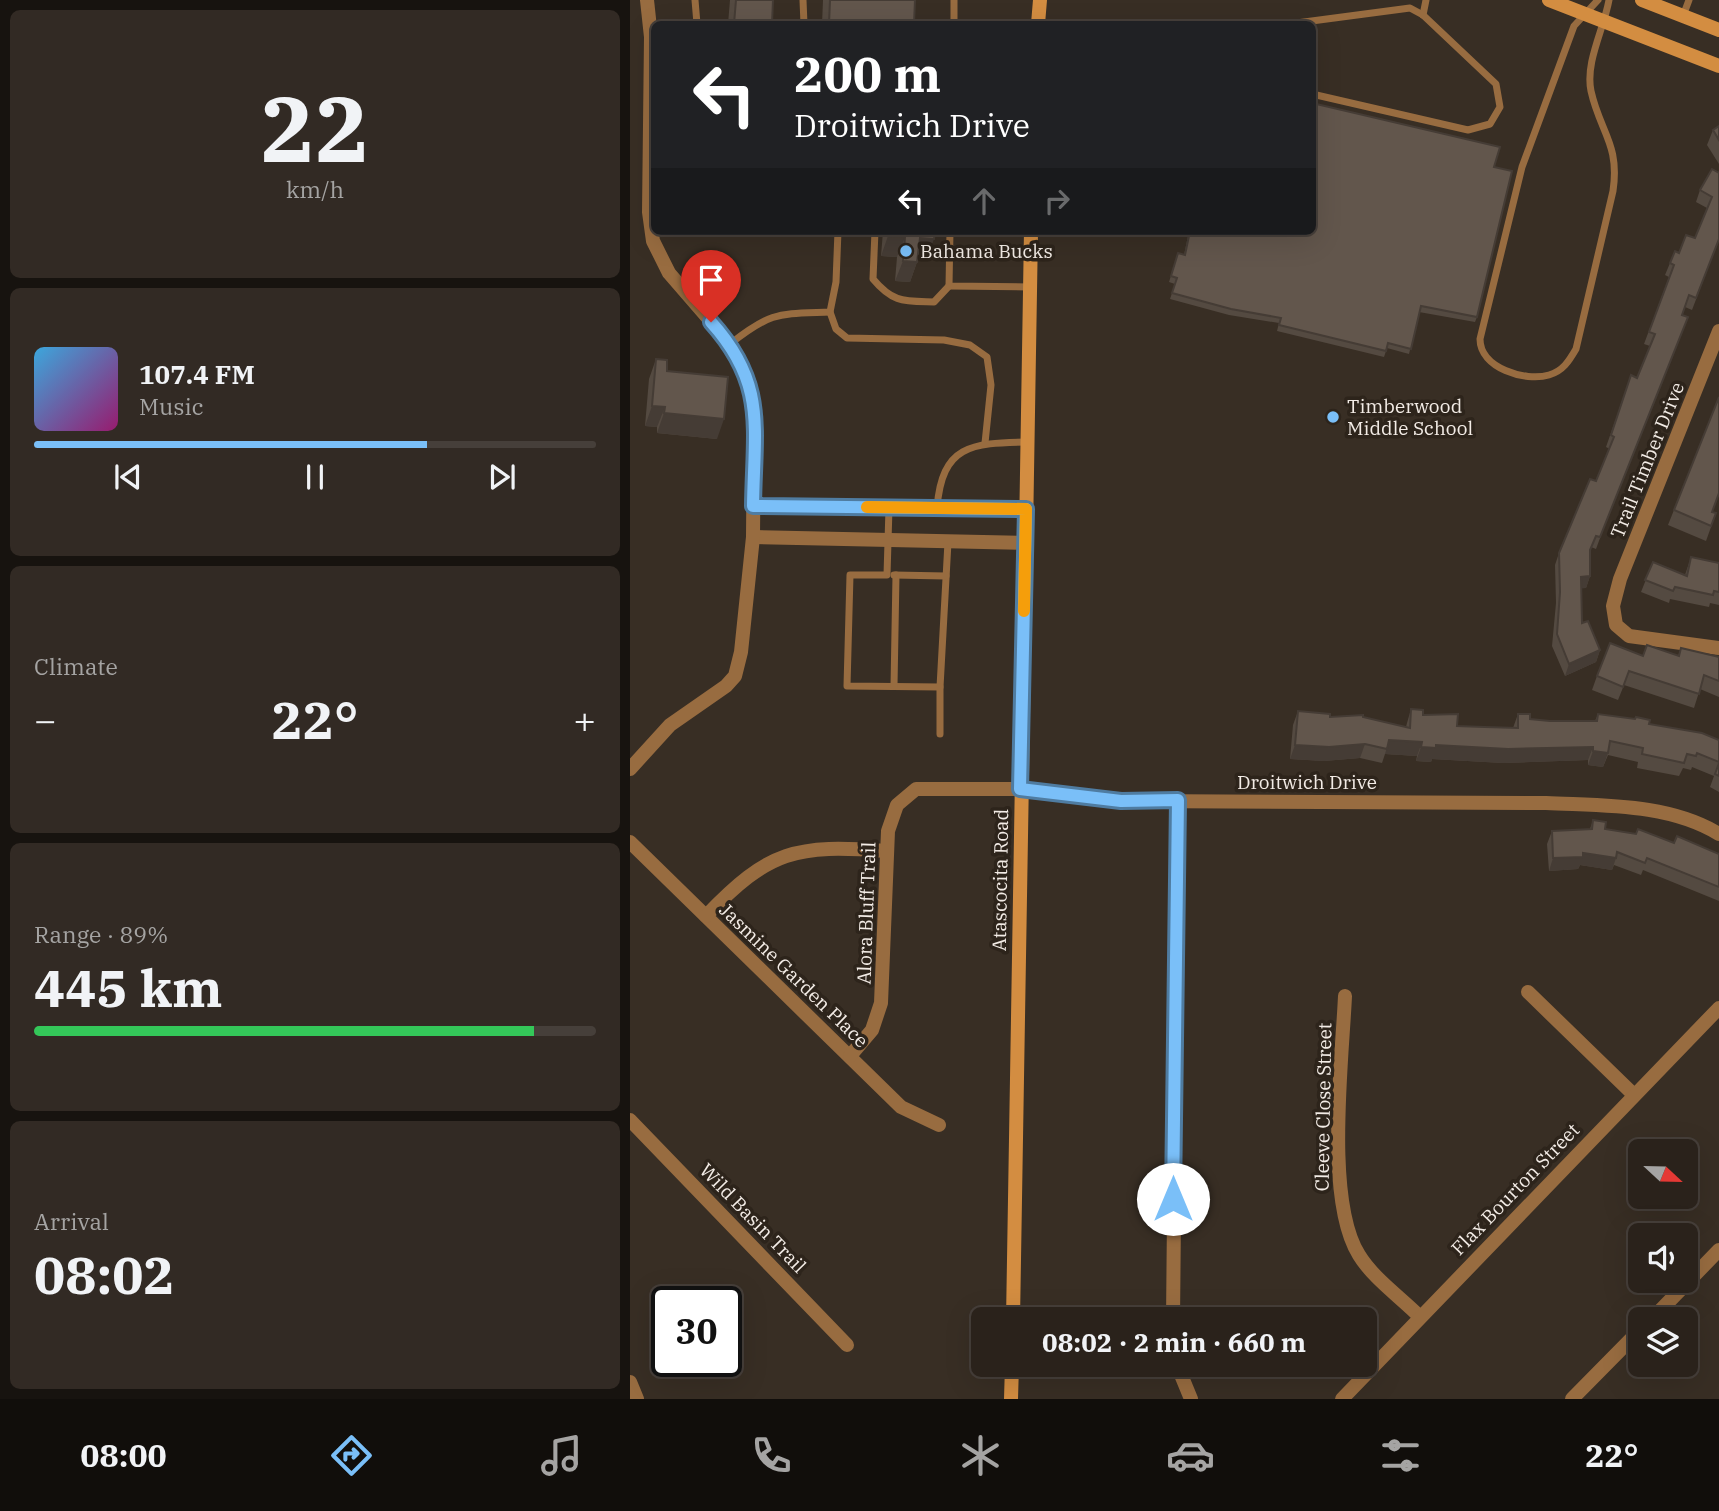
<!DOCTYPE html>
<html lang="en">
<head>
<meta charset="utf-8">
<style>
	body { margin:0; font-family:"IBM Plex Serif",serif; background:#322a24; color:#f1f3f6; height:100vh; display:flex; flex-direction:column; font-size:26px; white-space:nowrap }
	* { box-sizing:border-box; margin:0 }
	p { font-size:23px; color:#a5a4a3 }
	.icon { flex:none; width:38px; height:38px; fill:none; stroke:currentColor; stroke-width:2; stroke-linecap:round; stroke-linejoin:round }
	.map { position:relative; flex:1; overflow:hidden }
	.panel { display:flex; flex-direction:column; gap:10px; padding:10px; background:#17130f; width:630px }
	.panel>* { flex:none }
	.hud { position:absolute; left:21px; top:21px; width:665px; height:214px; border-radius:10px; box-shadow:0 7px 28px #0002,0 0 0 2px #463f3a; background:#202124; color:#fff; overflow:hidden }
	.needle { width:46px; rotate:112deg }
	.controls { position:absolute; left:998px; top:1139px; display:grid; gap:14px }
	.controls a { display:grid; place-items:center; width:70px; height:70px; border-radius:10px; background:#2a221b; box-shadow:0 7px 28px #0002,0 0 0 2px #463f3a; font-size:35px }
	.speed { position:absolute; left:21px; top:1286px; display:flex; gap:14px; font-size:35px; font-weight:700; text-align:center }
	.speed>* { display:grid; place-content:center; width:91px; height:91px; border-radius:50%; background:#2a221b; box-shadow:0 7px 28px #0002,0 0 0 2px #463f3a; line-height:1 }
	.speed .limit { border:4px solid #111; border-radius:10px; background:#fff; color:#111 }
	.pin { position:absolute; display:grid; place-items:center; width:60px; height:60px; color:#fff; margin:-72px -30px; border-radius:50% 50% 50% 0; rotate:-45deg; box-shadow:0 0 7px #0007 }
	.pin .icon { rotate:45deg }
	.me { position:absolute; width:77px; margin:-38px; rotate:0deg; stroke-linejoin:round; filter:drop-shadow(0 0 5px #0008) }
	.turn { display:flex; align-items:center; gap:24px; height:147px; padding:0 28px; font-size:32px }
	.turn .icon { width:91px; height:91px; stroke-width:2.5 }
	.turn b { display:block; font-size:49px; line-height:60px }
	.lanes { display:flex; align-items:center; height:66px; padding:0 28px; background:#0003; justify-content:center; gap:35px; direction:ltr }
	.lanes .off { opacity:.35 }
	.big { font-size:52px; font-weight:800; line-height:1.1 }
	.panel .card { flex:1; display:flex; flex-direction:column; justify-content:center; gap:10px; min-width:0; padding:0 24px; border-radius:10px; background:#322a24 }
	.panel .dial { align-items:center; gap:0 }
	.dial b { font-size:91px; line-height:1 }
	.song { display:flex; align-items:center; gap:21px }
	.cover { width:84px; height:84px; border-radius:10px; background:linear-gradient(135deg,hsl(200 70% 55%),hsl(320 70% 35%)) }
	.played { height:7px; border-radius:4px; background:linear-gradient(90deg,#7abff8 70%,#463f3a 70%) }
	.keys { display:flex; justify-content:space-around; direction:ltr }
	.heat { display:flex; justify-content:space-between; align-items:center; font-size:38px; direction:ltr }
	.charge { height:10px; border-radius:5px; background:linear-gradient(90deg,#34c759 89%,#463f3a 0) }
	.trip { position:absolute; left:341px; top:1307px; width:406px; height:70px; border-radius:10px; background:#2a221b; box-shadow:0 7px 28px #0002,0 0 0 2px #463f3a; font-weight:800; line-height:70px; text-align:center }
	.tab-bar { display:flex; height:112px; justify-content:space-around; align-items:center; background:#110e0b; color:#a5a4a3 }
	.tab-bar .icon { width:49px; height:49px }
	.tab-bar .current { color:#7abff8 }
	.tab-bar b { font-size:32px; color:#f1f3f6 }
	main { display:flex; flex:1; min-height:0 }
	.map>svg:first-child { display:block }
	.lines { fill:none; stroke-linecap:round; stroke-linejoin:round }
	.service { stroke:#986c40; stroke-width:7 }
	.minor { stroke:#986c40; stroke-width:14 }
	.secondary { stroke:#d38d41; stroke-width:14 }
	.wall { fill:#544a41 }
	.shaded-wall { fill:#453c35 }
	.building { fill:#62564c; stroke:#453c35; stroke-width:2 }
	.route-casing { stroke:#4f7ca1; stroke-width:18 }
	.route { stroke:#7abff8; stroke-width:12 }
	.slow { stroke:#f59e0b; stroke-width:12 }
	.poi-dot { fill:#7abff8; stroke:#2d241b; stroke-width:2.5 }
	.labels { text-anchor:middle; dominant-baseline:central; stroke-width:7; stroke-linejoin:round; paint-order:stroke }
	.poi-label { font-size:19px; fill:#f3ece6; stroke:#2d241b; text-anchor:start }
	.street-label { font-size:19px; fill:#f3ece6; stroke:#2d241b }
</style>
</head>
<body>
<main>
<section class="panel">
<div class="card dial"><b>22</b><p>km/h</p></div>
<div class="card">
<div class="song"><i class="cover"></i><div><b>107.4 FM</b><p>Music</p></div></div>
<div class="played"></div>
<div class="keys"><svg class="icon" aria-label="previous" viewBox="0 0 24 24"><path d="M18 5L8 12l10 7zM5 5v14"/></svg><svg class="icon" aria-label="pause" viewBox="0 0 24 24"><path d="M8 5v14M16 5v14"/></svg><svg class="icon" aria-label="next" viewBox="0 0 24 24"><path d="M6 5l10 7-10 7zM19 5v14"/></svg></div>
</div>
<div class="card"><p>Climate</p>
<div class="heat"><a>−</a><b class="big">22°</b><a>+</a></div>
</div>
<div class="card"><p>Range · 89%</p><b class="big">445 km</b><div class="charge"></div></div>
<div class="card"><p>Arrival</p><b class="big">08:02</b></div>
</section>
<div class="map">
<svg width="1089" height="1399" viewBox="0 0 1089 1399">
	<rect width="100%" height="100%" fill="#382e24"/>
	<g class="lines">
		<g class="service">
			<path d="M65 0 67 24"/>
			<path d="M173 0 174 24"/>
			<path d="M968 0 944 26 892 167 850 339C850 368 895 382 919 375 933 371 939 361 946 349L983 191C990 144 970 132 961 91 955 62 974 29 979 0"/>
			<path d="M793 15 796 0"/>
			<path d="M1053 16 1059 0"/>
			<path d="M324 24V0"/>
			<path d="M659 24 780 8 793 15 866 84 870 107 860 124 838 130 682 94"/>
			<path d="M245 231 243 279C263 303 274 301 304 302L319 286"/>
			<path d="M320 231 319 286 400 287"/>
			<path d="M200 312 206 329 217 338 314 340 340 345 357 357 361 385 355 443"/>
			<path d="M100 344C142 311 148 314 200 312L206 282 208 231"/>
			<path d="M259 508 257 575H220L217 686 310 687 318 542"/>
			<path d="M307 508C312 445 341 443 397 442"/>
			<path d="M264 575 316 576"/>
			<path d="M264 686 266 575"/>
			<path d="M310 734V687"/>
		</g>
		<g class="minor">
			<path d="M1089 331 990 579 983 606 986 625 999 636 1089 648"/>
			<path d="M123 506 396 509"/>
			<path d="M123 537 396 543"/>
			<path d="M0 769 40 725 96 686 105 676 111 652 123 537 124 416 120 384 97 340 39 273 23 241 19 212 21 37 17 0"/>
			<path d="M0 842 271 1107 309 1125"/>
			<path d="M76 916C139 850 166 844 256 851"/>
			<path d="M898 992 1004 1095"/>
			<path d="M715 996C712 1062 695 1201 729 1255 743 1278 770 1297 789 1316"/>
			<path d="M220 1056 242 1030 251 1003 258 831 267 805 286 789H390L504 801 916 803C973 806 1038 803 1089 834"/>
			<path d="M0 1120 217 1345"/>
			<path d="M543 1320 548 800"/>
			<path d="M1021 1320 1089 1250"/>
			<path d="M547 1365 561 1399"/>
			<path d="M0 1382 7 1399"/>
			<path d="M712 1399 1089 1008"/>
			<path d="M942 1399 1010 1330"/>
		</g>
		<g class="secondary">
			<path d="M919 0 1089 66"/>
			<path d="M1012 0 1089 30"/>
			<path d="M408 24 410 0"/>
			<path d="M383 1320 401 231"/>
			<path d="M381 1399 382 1365"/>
		</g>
	</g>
	<g class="wall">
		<path d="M100 0H143L142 24H98Z"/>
		<path d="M193 0H285L284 24H192Z"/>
		<path d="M1089 126V164L1077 145 1083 130Z"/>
		<path d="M864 167 847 317 845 322 789 312 779 354 757 348 754 357 647 331 649 323 599 315 540 299 545 284 539 282 548 253 554 255 559 231H682Z"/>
		<path d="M1082 169 1089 239 1062 310 1055 307 966 549 961 547 960 552V576L956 588H952V623L970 650 966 662 935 676 922 646 926 603 925 565 929 553 966 481 980 449 976 447 1001 375 1007 378 1020 346 1014 344 1039 277 1035 275 1045 251 1049 253 1065 238 1077 208 1066 202 1070 190Z"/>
		<path d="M253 231H305L297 259 288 258 287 262 280 282 265 281 267 257 251 256Z"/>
		<path d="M26 359 37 371 87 439 27 433V427L15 426 19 379Z"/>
		<path d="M1089 397V495L1082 512 1086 513 1076 541 1038 525Z"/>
		<path d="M1061 557 1089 569V605L1080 603 1079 607 1040 599 1039 603 1011 592 1023 562 1055 575Z"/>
		<path d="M1051 648 1089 657V697L1070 689 1064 708 994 685 988 700 962 690 967 676 1013 656H1048Z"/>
		<path d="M781 709 793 715 827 726 883 728 888 714 900 719 920 721H965L968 714 1019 724 1089 740V792L1080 787 1084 776 1062 767 1061 770 1053 768 1049 776 1007 768 1008 762 978 755 973 767 958 765V760L873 763 802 759 801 762 786 761 787 756 755 754 752 763 730 758 694 761 660 759 663 725 668 711 700 717H733L776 727 777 723Z"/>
		<path d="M963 820 975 829 1089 854V901L1013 870 1011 875 984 865 982 870 950 865 948 869 919 871 917 844 922 831 960 829Z"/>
	</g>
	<g class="shaded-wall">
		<path d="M258 236 275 237 267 257 251 256Z"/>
		<path d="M290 238 304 239 297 259 282 258Z"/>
		<path d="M273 261 287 262 280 282 265 281Z"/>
		<path d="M22 406 35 407 27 427 15 426Z"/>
		<path d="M34 413 94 419 87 439 27 433Z"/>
		<path d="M960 576 956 588 947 589 951 577Z"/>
		<path d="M970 650 966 662 935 676 939 664Z"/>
		<path d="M759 740 792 742 787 756 755 754Z"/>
		<path d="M735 744 730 758 694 761 660 759 665 745Z"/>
		<path d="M806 745 963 747 958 760 873 763 802 759 801 762 786 761 791 747Z"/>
		<path d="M963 751 978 753 973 767 958 765Z"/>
		<path d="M953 853 986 858 982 870 950 865 948 869 919 871 923 858Z"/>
	</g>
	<g class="building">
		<path d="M106 0H143L142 24H104Z"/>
		<path d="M200 0H285L284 24H199Z"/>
		<path d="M682 103 870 147 864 167 882 171 847 317 791 306 781 349 758 343 756 351 649 325 651 318 601 309 542 293 547 278 541 276 548 253 555 255 560 231H682Z"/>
		<path d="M1089 126V140L1083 130Z"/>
		<path d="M1082 169 1089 173V239L1066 298 1059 295 1052 315 1058 317 970 537 966 536 960 550V576L951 577 952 623 958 621 970 650 939 664 927 634 930 592 929 553 960 479 966 481 984 437 981 435 1001 375 1007 378 1025 334 1019 332 1044 265 1040 263 1045 251 1049 253 1056 235 1065 238 1082 197 1070 190Z"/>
		<path d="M259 231H305L304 239 290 238 287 262 273 261 275 237 258 236Z"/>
		<path d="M26 359 37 360V371L98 377 94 419 34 413 35 407 22 406Z"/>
		<path d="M1089 397V493L1082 512 1086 513 1081 526 1044 510Z"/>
		<path d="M1061 557 1089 563V592L1084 591 1083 595 1045 587 1043 591 1015 580 1023 562 1057 576Z"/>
		<path d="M980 643 1013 656 1017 645 1049 656 1051 648 1085 656 1089 657V681L1074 675 1069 694 999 671 993 687 967 676Z"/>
		<path d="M781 709 793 710V715L828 714 827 726 855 727 888 728V714H900V719L920 721H967L968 714 1005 719 1006 717 1020 720 1019 724 1072 733 1089 740V762L1067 753 1066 756 1057 754 1054 763 1012 754 1013 748 980 741 978 753 963 751V747L878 749 806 745V748L791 747 792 742 759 740 757 749 735 744 699 747 665 745 668 711 700 714V717L733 715V717L780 728Z"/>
		<path d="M1089 763V776L1085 774Z"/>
		<path d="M963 820 976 822 975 829 1006 834 1008 829 1044 843 1047 836 1089 854V887L1017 858 1015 863 987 852 986 858 953 853V857L923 858 922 831 962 829Z"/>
	</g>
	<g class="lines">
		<defs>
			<path id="route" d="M81 322C137 384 124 428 123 506L396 509 390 789 491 801 548 800 543 1199"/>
		</defs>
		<use href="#route" class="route-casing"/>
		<use href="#route" class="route"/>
		<path class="slow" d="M237 507 396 509 394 611"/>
	</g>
	<g class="poi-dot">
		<circle cx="276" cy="251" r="7"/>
		<circle cx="703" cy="417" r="7"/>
	</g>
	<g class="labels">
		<g class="poi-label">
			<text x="290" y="251">Bahama Bucks</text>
			<text x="717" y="406">Timberwood<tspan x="717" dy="22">Middle School</tspan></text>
		</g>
		<g class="street-label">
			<text transform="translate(1017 460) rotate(-68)">Trail Timber Drive</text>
			<text x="677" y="782">Droitwich Drive</text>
			<text transform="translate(370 880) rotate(-89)">Atascocita Road</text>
			<text transform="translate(236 913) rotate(-88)">Alora Bluff Trail</text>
			<text transform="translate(164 975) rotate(44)">Jasmine Garden Place</text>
			<text transform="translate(693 1107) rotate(-89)">Cleeve Close Street</text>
			<text transform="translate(885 1189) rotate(-46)">Flax Bourton Street</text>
			<text transform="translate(123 1218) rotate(46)">Wild Basin Trail</text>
		</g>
	</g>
</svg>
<div class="controls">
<a><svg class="needle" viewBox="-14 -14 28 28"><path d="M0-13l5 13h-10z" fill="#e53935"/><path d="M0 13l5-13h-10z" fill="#a5a4a3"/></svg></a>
<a><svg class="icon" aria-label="sound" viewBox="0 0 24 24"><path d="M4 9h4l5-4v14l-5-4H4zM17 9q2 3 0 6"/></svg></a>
<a><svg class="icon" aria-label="layers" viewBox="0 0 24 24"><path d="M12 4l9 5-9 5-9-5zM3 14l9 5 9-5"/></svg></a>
</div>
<div class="speed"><div class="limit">30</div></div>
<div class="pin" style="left:81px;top:322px;background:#d93025"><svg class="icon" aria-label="arrive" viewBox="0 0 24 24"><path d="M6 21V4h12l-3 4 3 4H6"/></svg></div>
<svg class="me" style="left:543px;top:1199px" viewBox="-20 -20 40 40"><circle r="19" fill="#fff"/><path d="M0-13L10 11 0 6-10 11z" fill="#7abff8"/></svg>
<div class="trip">08:02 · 2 min · 660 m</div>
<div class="hud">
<div class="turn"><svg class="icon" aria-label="left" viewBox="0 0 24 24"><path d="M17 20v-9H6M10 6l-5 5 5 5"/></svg><div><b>200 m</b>Droitwich Drive</div></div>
<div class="lanes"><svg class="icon" aria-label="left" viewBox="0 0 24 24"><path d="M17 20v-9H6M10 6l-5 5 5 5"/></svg><svg class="icon off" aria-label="ahead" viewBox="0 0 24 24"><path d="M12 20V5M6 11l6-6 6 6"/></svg><svg class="icon off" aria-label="right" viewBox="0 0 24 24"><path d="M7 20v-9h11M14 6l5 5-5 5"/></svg></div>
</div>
</div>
</main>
<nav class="tab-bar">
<b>08:00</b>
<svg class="icon current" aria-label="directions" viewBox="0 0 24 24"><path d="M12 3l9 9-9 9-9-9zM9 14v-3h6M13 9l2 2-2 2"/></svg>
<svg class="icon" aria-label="music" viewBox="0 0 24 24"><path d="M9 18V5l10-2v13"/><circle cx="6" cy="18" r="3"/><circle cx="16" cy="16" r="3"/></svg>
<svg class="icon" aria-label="phone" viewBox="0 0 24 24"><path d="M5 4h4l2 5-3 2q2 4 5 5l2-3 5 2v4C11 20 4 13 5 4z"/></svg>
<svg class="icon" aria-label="climate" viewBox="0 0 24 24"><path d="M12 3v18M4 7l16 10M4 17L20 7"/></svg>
<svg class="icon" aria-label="car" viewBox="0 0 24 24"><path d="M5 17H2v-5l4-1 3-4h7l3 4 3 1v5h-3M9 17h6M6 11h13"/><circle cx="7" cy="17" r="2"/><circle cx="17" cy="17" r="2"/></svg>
<svg class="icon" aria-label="filters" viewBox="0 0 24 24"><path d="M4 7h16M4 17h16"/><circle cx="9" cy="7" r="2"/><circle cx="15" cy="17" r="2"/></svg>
<b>22°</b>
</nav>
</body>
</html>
